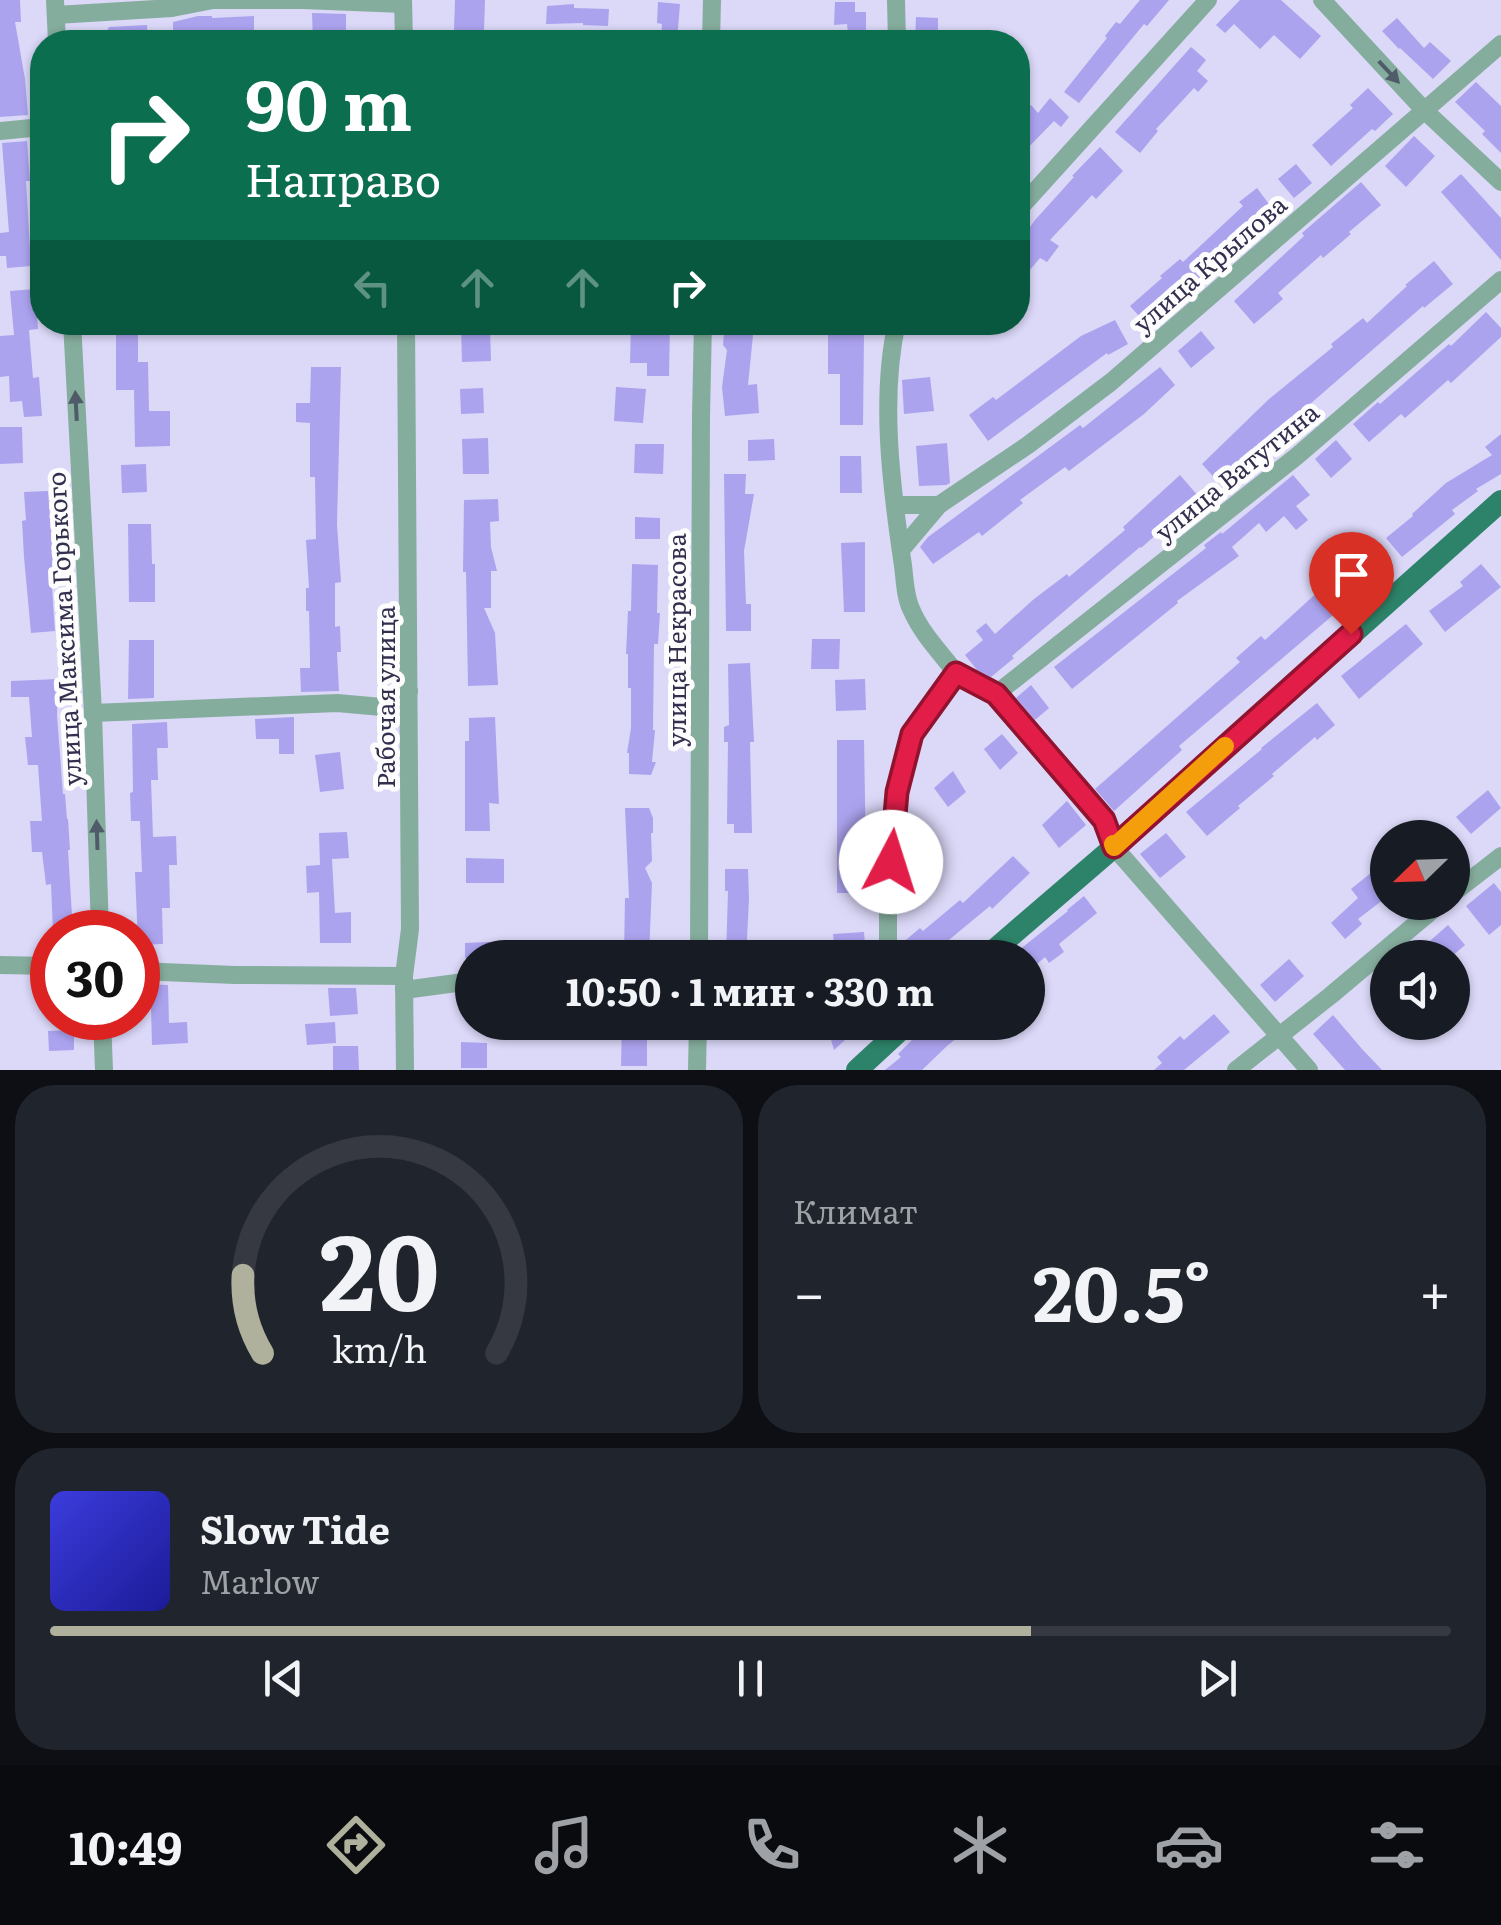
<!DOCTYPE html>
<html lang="ru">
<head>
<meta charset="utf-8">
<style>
	body { margin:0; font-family:Literata,serif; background:#20242c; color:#f1f3f6; height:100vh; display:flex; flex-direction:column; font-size:38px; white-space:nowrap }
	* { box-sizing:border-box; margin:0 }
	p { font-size:32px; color:#9ea1a6 }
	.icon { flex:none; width:55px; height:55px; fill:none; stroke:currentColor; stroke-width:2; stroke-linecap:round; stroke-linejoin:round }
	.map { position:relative; height:1070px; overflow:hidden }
	.sheet { display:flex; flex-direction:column; gap:15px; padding:15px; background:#0d0f14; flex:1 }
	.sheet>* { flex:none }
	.banner { position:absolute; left:30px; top:30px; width:1000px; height:305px; border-radius:40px; box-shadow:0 2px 8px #0004; background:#0b6e4f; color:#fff; overflow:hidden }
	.needle { width:65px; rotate:247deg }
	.controls { position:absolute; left:1370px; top:820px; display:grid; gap:20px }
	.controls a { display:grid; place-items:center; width:100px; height:100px; border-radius:50%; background:#171b24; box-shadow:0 2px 8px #0004; font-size:50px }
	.speed { position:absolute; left:30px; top:910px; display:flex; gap:20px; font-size:50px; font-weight:700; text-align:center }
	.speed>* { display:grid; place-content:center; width:130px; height:130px; border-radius:50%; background:#171b24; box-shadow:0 2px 8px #0004; line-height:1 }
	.speed .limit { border:15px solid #d22; background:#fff; color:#111 }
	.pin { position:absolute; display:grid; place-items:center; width:85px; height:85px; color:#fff; margin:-102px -42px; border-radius:50% 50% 50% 0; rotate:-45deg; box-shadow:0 0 10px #0007 }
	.pin .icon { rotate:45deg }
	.me { position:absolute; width:110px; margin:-55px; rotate:5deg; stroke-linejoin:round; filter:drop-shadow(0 0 8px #0008) }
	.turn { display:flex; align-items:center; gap:35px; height:210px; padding:0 50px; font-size:45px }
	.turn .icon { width:130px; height:130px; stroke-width:2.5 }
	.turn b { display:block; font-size:70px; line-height:85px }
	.lanes { display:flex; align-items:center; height:95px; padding:0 50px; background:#0003; justify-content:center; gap:50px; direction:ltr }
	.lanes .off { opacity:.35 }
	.big { font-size:75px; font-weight:700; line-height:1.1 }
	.sheet .tile { flex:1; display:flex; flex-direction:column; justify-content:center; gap:15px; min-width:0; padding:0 35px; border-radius:40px; background:#20242c }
	.sheet .dial { align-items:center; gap:0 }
	.dial svg { height:260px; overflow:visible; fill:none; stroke:#363941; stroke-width:7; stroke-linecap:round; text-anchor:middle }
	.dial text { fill:#f1f3f6; stroke:none }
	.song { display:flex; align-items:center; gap:30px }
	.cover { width:120px; height:120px; border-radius:15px; background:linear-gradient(135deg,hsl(240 70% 55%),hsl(240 70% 35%)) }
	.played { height:10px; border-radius:5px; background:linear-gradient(90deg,#b0b19c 70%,#363941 70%) }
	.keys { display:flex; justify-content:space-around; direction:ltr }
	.heat { display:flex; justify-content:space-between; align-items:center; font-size:55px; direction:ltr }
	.sheet .tiles { flex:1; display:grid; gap:15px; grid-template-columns:1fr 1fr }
	.tile:last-child { grid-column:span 2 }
	.trip { position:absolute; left:455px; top:940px; width:590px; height:100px; border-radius:50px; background:#171b24; box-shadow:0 2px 8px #0004; font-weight:700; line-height:100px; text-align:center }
	.tabs { display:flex; height:160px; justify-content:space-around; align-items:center; background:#090b0e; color:#9ea1a6 }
	.tabs .icon { width:70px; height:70px }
	.tabs .active { color:#b0b19c }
	.tabs b { font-size:45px; color:#f1f3f6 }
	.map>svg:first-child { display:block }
	.building { fill:#aca3ef }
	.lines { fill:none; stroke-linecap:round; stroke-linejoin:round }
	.minor { stroke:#85ad9d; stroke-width:18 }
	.major { stroke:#2d8369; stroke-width:22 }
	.oneway { fill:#505b6a }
	.route-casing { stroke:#92132f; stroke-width:25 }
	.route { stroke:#e11d48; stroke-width:18 }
	.slow { stroke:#f59e0b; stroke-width:18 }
	.labels { text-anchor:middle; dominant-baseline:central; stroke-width:10; stroke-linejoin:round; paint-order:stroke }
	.street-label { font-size:25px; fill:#332f4e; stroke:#fdfdfd }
</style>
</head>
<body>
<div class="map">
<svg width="1501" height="1070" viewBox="0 0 1501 1070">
	<rect width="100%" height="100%" fill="#dbd8f8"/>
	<g class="building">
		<path d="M0 0H20L21 22H15L25 79 28 115 0 117Z"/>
		<path d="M455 0H485L484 31 454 30Z"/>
		<path d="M1140 0H1169L1147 26 1144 24 1079 103 1064 92 1107 38 1105 36 1116 22 1120 24Z"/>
		<path d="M1240 0H1281L1321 36 1300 59 1274 35 1260 49 1234 24 1225 33 1216 25Z"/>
		<path d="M658 2 680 4 677 41 661 39 662 24 657 23Z"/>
		<path d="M835 2H855V12H866V33L848 34 847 24 834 25Z"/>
		<path d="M574 4V8L609 9 608 26 583 25V23L546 24 547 6Z"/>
		<path d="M312 13 346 14V42H313Z"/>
		<path d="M198 16H212V18L254 16V42H173V22Z"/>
		<path d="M916 17 938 18V42H915Z"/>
		<path d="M1397 18 1424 48 1430 42 1451 61 1433 79 1400 48 1399 49 1382 31Z"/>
		<path d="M147 25 148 42H101L109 27Z"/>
		<path d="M1191 47 1206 60 1197 71 1208 81 1198 92 1194 88 1156 129 1158 131 1140 153 1115 132Z"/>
		<path d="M1476 82 1501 106V153L1482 134 1485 131 1455 102Z"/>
		<path d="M1368 88 1393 114 1375 131 1372 129 1331 166 1312 145 1353 108 1350 105Z"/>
		<path d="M1050 98 1069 117 1061 127 1054 121 1018 158V118L1031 105 1038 113Z"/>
		<path d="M1414 136 1435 156 1406 187 1385 166Z"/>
		<path d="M27 141 30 181H26L31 266 7 268 6 256H0V233L9 232 2 143Z"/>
		<path d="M1100 147 1123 171 1096 199 1092 195 1050 240 1059 246 1047 262 1040 258 1018 284V244L1035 220 1074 177 1072 176Z"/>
		<path d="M1296 164 1312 183 1294 198 1278 179Z"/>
		<path d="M1461 174 1501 218V260L1441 192Z"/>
		<path d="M1361 182 1381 205 1349 232 1351 234 1323 258 1321 255 1278 293 1283 299 1254 324 1234 301 1304 236 1302 233Z"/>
		<path d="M1257 188 1277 215 1197 280 1147 325 1130 306 1162 278 1160 276 1180 259 1183 262 1243 206 1239 202Z"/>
		<path d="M1434 261 1453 284 1424 308 1423 306 1219 483 1202 464 1269 399 1333 347 1331 344 1363 318 1367 323 1407 286 1405 285Z"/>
		<path d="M35 289 38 329 29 330 33 378 39 377 42 416 24 417 22 401 10 402 9 376 0 377V336L14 335 10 291Z"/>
		<path d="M1486 312 1501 328V337L1451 383 1448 380 1405 418 1401 414 1369 442 1353 424 1378 402 1380 404 1449 344 1451 346Z"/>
		<path d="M1115 320 1128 344 1108 355 1107 353 988 441 969 415 993 397 996 400 1081 336Z"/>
		<path d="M116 322H138V362H148L149 411H170V446L135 447 134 390H116Z"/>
		<path d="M631 323 670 324 669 376H647V363H630Z"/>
		<path d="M490 328 491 361 462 362 461 329Z"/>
		<path d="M1201 331 1215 348 1191 368 1178 351Z"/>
		<path d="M724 332 753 335 748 385 757 384 759 413 725 416 722 387 727 350 723 345Z"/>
		<path d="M828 333 864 334 863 425H840V374H828Z"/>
		<path d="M311 367H341L337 524 341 582 335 583V627L340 626 341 652H337L339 691 301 692 300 668H310V657L309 611H306V588H309L306 540 316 539 315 477H310V423L296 422V403H310Z"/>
		<path d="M1160 367 1175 385 1144 414 1069 471 1065 467 1020 500 1023 503 982 536 979 532 933 564 920 547 928 537 1080 425 1083 428Z"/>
		<path d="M930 377 934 411 904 414 902 380Z"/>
		<path d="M616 387 646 389 643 423 614 421Z"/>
		<path d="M483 388 484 413 461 414 460 389Z"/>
		<path d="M0 427H22L23 463 0 464Z"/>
		<path d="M1501 434V474L1476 489 1478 491 1452 510 1455 514 1402 557 1386 538 1413 516 1412 514 1446 483 1492 455 1485 447Z"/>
		<path d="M488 438 489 474H463L462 439Z"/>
		<path d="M774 439 775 460 748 461V440Z"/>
		<path d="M1336 440 1352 459 1331 478 1315 459Z"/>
		<path d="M947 443 950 483 946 485 919 486 916 446Z"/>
		<path d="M635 444H664L663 474 634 473Z"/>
		<path d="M840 456H861L862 493H840Z"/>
		<path d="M146 464 147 492 122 493 121 465Z"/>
		<path d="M724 474H746L745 494H754L744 551 746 604H751V631H726Z"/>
		<path d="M1180 475 1199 497 1141 548 1140 547 1083 595 1012 656 1014 658 991 677 977 670 965 655 983 640 976 631 986 623 995 634 1034 599 1067 574 1069 577 1125 530 1123 527Z"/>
		<path d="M1293 475 1310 495 1296 506 1308 520 1296 530 1284 516 1266 532 1259 523 1232 547 1239 556 1177 601 1178 603 1072 689 1054 667 1206 548 1204 545 1221 532 1222 534Z"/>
		<path d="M48 491 55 586 52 587 55 631 31 633 24 557 22 521 26 520 24 492Z"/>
		<path d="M498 499 499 521 490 522 491 547 497 571H491V608H484L495 633 498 685 468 686 466 572H463L464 500Z"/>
		<path d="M635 517 660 518V539H635Z"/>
		<path d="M128 524H151L152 564H155V602H129Z"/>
		<path d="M865 542V612H844L841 543Z"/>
		<path d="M632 564 658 565 657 613H660L658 644H654L653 730H655L652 762H656L651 775 629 774V753H627L631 728V688H628V654H626L628 611H631Z"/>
		<path d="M1481 564 1501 587 1445 632 1429 611 1463 586 1460 582Z"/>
		<path d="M1321 589 1339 610 1179 746 1182 750 1114 811 1095 789 1240 662 1236 658 1261 636 1265 640Z"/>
		<path d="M1406 624 1423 644 1359 699 1341 676Z"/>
		<path d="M812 639H840L839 669H811Z"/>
		<path d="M129 640H154V698L128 699Z"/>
		<path d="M750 663 754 742H750L752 833H734V824H727L728 742H724V727L729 725 728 664Z"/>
		<path d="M58 679 57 715 63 794H65L67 819H68L70 850H68L73 932H53L51 884 46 885 42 852H32L30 821H42L38 765H28L25 737H32L29 697H11V681Z"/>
		<path d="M865 679 866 710 836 711 835 680Z"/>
		<path d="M1031 685 1049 708 1035 720 1016 698Z"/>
		<path d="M1317 703 1335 725 1317 740 1315 737 1272 774 1274 776 1238 806 1240 808 1207 836 1186 812 1262 749 1261 748Z"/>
		<path d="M294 717V754H279V739H256L255 719Z"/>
		<path d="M495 717 499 804 489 803 490 831H465V741H469V718Z"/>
		<path d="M167 722 168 748H157L158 780H151L153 837 176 836 177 865H169L170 908H162L163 944 138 945 135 872H142L140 821H131L130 793 133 792 132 724Z"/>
		<path d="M1002 734 1018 753 1000 770 984 749Z"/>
		<path d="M837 740H864L866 856H862V893H837Z"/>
		<path d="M340 752 344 789 320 792 315 755Z"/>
		<path d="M953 771 966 792 948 807 934 788Z"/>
		<path d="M1488 790 1501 808 1471 834 1456 817Z"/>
		<path d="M1067 801 1086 825 1059 848 1042 825Z"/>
		<path d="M625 808H649L653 818V833H651L652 861 645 868 652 883 649 956H624L625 898H629Z"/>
		<path d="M347 832 349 858 332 859 335 913 351 912V943H320L319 892 307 893 306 866 320 865 319 833Z"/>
		<path d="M1166 833 1186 857 1160 878 1140 854Z"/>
		<path d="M1013 856 1030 873 992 909 990 906 927 958H900V945L920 928 923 931 960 900 963 903Z"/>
		<path d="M466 858 504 859V883H466Z"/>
		<path d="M1377 868 1388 881V896L1358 919 1362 924 1345 939 1331 923 1358 898 1351 889Z"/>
		<path d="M725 869H748L749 899 746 958H726L728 891H725Z"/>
		<path d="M1494 883 1501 892V925L1489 935 1466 906Z"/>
		<path d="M1084 896 1097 913 1059 944 1064 952 1049 963 1045 957 1028 972V958H1009L1068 911 1067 910Z"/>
		<path d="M1448 925 1465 945 1450 958H1444L1430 941Z"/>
		<path d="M864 932 866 956 835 958 833 934Z"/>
		<path d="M511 941 493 958H465V943Z"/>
		<path d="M1289 959 1304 976 1275 1002 1260 985Z"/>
		<path d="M138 984 168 985 169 1023 187 1022 188 1043 152 1045 151 1008H138Z"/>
		<path d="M328 988H356L358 1014 330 1016Z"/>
		<path d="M1214 1014 1230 1032 1184 1070H1154L1162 1063 1157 1057 1180 1036 1184 1040Z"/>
		<path d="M1333 1015 1362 1049 1382 1070H1345L1313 1034Z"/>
		<path d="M335 1022 336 1043 307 1045 305 1024Z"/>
		<path d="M622 1022H647V1066H621Z"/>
		<path d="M738 1022H770L771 1038 739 1039Z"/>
		<path d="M826 1022H865L834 1050Z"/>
		<path d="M936 1022H960L966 1031 948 1045 922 1070H885L901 1057 898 1054 923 1029 925 1031Z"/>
		<path d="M74 1030V1050L49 1051 48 1031Z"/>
		<path d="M461 1042 487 1043V1068H461Z"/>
		<path d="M333 1046H358L359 1070H333Z"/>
	</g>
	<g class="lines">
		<g class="minor">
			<path d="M55 0 57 42"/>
			<path d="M403 0 404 42"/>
			<path d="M896 0 897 42"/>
			<path d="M1322 0 1424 110 1501 182"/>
			<path d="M56 15 172 8 213 0H303L403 4"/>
			<path d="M711 42 712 0"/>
			<path d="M0 131 42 127"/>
			<path d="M1018 210 1208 0"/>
			<path d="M72 322 93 713 100 932"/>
			<path d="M895 505H939"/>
			<path d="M901 550 939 505 1028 445 1111 382 1501 44"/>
			<path d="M956 673 996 694 1104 820 1114 847 1309 1070"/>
			<path d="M996 694 1297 456 1501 280"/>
			<path d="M93 713 337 703 382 707 409 691"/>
			<path d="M1452 894 1501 856"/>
			<path d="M699 958 701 416 703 322"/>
			<path d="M888 958V897L897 792 913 734 956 673C941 653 922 634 912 611 904 596 905 575 902 559 891 484 880 396 897 322"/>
			<path d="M0 965 52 966"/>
			<path d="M138 971 235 975 404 976"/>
			<path d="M404 990 464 982 472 983"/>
			<path d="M102 1018 104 1070"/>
			<path d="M405 1070 404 976 410 929 406 322"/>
			<path d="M697 1070 698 1022"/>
			<path d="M1236 1070 1330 996 1442 902"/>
		</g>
		<g class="major">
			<path d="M985 958 1114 847 1501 501"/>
			<path d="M857 1070 909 1022"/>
		</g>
	</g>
	<defs><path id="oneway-solid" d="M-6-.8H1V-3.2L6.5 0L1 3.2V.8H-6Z" transform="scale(2.5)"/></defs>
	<g class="oneway">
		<use href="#oneway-solid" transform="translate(1389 72) rotate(47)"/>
		<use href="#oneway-solid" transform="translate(76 406) rotate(-93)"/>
		<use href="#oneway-solid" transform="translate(97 835) rotate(-92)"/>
	</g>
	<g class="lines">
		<defs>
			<path id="route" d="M891 862 897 792 912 734 956 673 996 694 1104 820 1114 847 1351 634"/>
		</defs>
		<use href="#route" class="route-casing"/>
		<use href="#route" class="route"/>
		<path class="slow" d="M1113 844 1114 847 1225 746"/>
	</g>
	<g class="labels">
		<g class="street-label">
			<text transform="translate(1209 263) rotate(-41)">улица Крылова</text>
			<text transform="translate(1236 471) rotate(-39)">улица Ватутина</text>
			<text transform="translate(63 629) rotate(-93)">улица Максима Горького</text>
			<text transform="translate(675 640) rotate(-90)">улица Некрасова</text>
			<text transform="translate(384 697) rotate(-90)">Рабочая улица</text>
		</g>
	</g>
</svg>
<div class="controls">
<a><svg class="needle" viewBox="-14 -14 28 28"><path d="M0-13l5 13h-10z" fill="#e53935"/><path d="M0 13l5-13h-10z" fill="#9ea1a6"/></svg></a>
<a><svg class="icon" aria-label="sound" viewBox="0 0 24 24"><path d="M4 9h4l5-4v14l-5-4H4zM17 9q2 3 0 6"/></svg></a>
</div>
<div class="speed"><div class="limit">30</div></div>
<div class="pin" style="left:1351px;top:634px;background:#d93025"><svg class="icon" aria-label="arrive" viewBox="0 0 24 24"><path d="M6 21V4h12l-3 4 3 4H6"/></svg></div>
<svg class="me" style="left:891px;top:862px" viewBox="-20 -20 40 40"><circle r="19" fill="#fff"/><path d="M0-13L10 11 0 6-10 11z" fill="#e11d48"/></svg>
<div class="trip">10:50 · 1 мин · 330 m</div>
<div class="banner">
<div class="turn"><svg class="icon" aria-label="right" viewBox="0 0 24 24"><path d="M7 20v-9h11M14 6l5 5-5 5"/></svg><div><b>90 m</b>Направо</div></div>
<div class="lanes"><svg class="icon off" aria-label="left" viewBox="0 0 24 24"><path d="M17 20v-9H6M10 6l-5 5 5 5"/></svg><svg class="icon off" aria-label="ahead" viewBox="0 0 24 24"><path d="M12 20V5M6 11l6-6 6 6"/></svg><svg class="icon off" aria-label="ahead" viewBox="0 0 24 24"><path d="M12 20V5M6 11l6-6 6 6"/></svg><svg class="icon" aria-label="right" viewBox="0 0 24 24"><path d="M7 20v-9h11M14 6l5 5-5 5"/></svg></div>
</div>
</div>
<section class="sheet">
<div class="tiles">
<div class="tile dial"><svg viewBox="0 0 100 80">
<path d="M14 69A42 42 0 1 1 86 69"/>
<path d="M14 69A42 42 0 0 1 8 45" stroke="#b0b19c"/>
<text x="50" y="56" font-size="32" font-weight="700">20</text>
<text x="50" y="72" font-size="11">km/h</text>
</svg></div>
<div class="tile"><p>Климат</p>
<div class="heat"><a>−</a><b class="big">20.5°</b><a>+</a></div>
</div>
<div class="tile">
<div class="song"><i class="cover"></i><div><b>Slow Tide</b><p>Marlow</p></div></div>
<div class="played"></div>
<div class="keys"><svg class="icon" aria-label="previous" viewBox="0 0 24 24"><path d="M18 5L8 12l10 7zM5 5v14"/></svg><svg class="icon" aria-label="pause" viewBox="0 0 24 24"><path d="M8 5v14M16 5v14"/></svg><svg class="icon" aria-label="next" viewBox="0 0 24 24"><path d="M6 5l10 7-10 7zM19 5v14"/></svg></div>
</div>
</div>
</section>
<nav class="tabs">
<b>10:49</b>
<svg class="icon active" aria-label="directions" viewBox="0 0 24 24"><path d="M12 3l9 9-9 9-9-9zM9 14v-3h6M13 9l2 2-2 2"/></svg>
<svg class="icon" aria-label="music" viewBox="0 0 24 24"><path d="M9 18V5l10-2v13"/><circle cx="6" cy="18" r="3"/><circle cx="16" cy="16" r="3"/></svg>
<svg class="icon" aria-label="phone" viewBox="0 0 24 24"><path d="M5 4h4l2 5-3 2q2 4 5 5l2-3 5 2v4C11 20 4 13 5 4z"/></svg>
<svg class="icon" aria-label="climate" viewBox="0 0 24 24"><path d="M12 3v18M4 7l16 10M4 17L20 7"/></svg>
<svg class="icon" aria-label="car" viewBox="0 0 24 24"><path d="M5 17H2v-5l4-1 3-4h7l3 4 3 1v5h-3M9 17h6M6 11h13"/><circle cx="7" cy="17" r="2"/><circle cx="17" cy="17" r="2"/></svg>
<svg class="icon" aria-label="filters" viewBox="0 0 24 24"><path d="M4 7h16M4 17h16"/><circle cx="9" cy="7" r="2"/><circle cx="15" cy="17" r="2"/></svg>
</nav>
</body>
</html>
